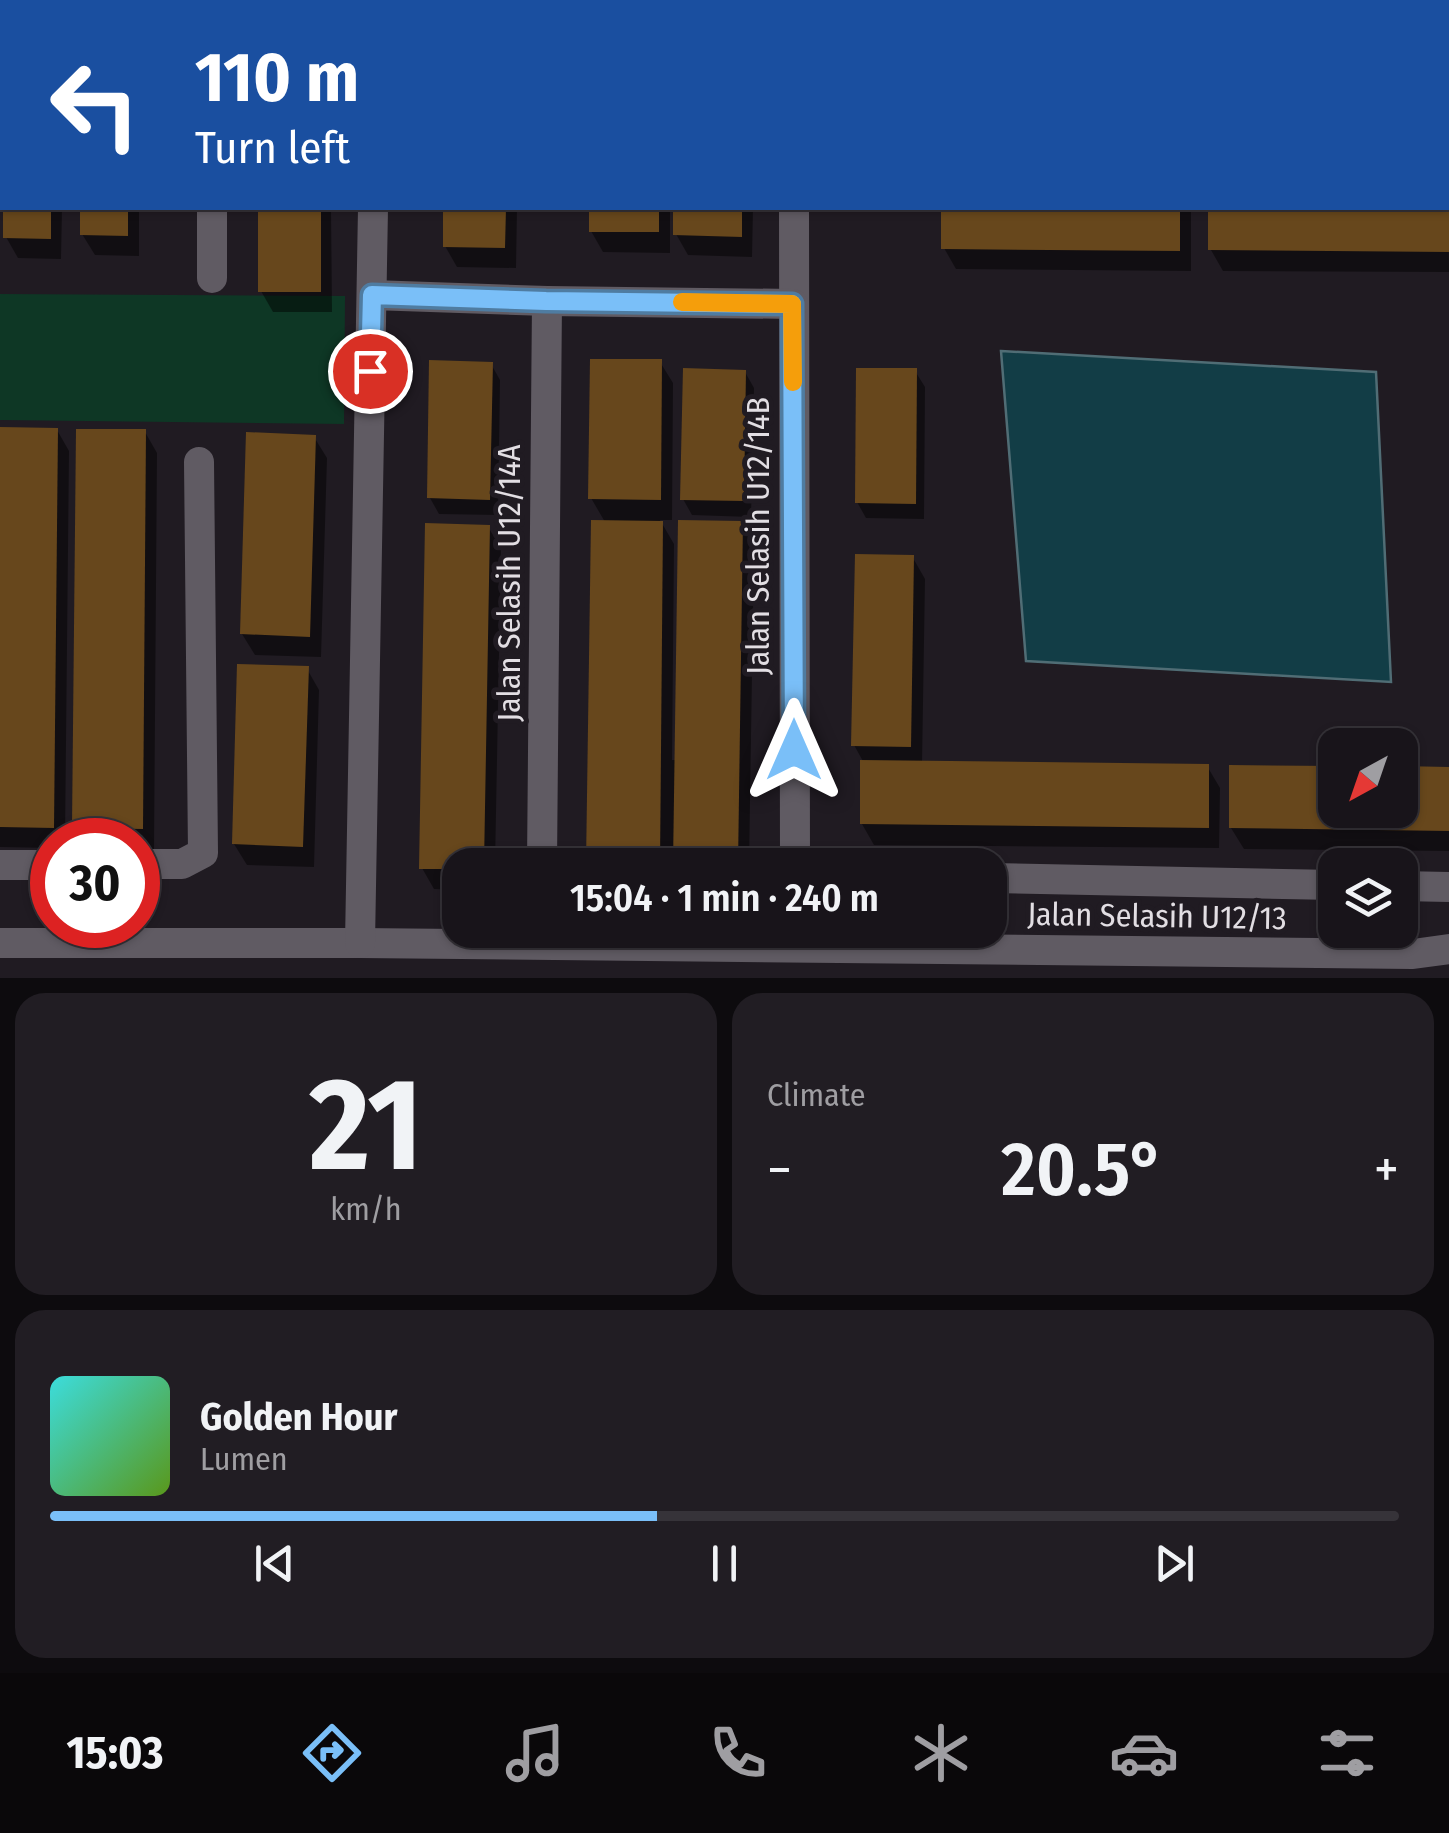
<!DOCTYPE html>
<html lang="en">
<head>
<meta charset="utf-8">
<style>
	body { margin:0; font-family:"Fira Sans Condensed",sans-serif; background:#211d23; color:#f1f3f6; height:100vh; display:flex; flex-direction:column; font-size:38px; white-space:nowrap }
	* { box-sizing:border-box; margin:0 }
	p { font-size:32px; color:#9f9ea2 }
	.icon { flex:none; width:55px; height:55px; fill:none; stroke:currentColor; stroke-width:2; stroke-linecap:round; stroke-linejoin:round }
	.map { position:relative; height:978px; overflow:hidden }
	.sheet { display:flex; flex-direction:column; gap:15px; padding:15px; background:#0d0b0e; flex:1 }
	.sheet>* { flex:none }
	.banner { position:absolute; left:0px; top:0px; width:1450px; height:210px; box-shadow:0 2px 8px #0004,0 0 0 2px #363339; background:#1a4fa0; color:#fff; overflow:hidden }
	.needle { width:65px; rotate:220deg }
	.tools { position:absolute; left:1318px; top:728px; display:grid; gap:20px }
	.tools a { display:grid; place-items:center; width:100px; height:100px; border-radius:20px; background:#18141a; box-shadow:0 2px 8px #0004,0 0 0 2px #363339; font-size:50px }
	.speed { position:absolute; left:30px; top:818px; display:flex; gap:20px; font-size:50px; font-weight:700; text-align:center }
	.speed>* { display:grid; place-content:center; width:130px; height:130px; border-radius:50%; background:#18141a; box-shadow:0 2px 8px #0004,0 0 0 2px #363339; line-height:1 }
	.speed .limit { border:15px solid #d22; background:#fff; color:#111 }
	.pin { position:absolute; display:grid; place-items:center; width:85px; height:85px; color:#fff; margin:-42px; border:5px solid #fff; border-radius:50%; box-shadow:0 2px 10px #0007 }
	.me { position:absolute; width:110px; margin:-55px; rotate:0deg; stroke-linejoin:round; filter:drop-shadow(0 0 8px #0008) }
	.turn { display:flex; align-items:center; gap:35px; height:210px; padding:0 30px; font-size:45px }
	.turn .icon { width:130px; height:130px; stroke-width:2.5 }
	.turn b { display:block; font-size:70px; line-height:85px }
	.big { font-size:75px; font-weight:600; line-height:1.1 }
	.sheet .widget { flex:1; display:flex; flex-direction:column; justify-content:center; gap:15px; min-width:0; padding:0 35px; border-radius:30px; background:#211d23 }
	.sheet .dial { align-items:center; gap:0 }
	.dial b { font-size:130px; line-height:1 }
	.song { display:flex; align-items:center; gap:30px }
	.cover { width:120px; height:120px; border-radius:15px; background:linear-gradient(135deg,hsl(180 70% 55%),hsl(90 70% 35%)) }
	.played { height:10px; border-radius:5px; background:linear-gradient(90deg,#7abff8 45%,#363339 45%) }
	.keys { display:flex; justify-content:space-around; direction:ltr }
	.heat { display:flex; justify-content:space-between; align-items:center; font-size:55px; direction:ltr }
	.sheet .tiles { flex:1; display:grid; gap:15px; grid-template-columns:1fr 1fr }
	.widget:last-child { grid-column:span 2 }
	.trip { position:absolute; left:442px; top:848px; width:565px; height:100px; border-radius:30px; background:#18141a; box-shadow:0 2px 8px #0004,0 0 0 2px #363339; font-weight:600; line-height:100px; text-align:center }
	.menu { display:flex; height:160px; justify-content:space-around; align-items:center; background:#0a080a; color:#9f9ea2 }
	.menu .icon { width:70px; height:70px }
	.menu .active { color:#7abff8 }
	.menu b { font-size:45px; color:#f1f3f6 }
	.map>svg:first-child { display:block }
	.green { fill:#0e3725 }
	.water { fill:#123d46; stroke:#506d75; stroke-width:2.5 }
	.shadow { fill:#0007 }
	.building { fill:#67471c }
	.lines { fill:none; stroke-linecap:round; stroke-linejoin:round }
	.minor { stroke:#605b63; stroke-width:30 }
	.tertiary { stroke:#605b63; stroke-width:30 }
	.route-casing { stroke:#4f7ca1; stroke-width:25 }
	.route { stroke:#7abff8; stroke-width:18 }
	.slow { stroke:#f59e0b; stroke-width:18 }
	.labels { text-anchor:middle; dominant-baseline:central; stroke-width:10; stroke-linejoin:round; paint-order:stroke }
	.street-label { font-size:32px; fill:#e2dee3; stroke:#201b22 }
</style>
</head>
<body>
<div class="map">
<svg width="1449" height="978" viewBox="0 0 1449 978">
	<rect width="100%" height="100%" fill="#201b22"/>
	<path class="green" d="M0 294 345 296 344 424 0 420Z"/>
	<path class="water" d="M1001 351 1376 372 1391 682 1026 661Z"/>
	<g class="shadow">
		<rect x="8" y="0" width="56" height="2"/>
		<rect x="85" y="0" width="57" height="2"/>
		<rect x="259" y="0" width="71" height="2"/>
		<rect x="447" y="0" width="72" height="2"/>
		<rect x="592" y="0" width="79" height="2"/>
		<rect x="680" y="0" width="77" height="2"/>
		<rect x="861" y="0" width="325" height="2"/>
		<path d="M1206 0H1449V122L1448 2H1206Z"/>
		<path d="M1448 194 1449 272 1223 271 1211 250V208H1448Z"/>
		<path d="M6 208H62L61 259 18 258 6 237Z"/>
		<path d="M83 208H139V256L95 255 82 234Z"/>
		<path d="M260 208H331L332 312H273L261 291Z"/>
		<path d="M445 208H517L516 268 457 267 445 246Z"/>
		<path d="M591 208H670V253L603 252 591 231Z"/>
		<path d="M676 208H753L752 257 688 255 676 234Z"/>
		<path d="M944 208H1188L1191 212V271L956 269 944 248Z"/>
		<path d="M660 362 673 383 672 520H660L674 544 672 760H677L741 524 754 545 749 865H675L671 860V865H589L605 522 591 498Z"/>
		<path d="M491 364 500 380 498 515 439 514 430 498Z"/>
		<path d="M915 371 925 387 924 519 866 518 857 502Z"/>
		<path d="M745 372 754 388 751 517 692 515 683 499Z"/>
		<path d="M0 429 57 430 69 451 65 840H52V848L0 847Z"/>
		<path d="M145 432 157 453 154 849H138V840H82L75 827Z"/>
		<path d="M314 437 327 458 321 657 255 655 242 634Z"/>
		<path d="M488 527 501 548 495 865H460V890L434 889 422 868Z"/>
		<path d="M913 558 925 579 922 764 1207 766 1220 788 1219 848 874 845 862 824 864 763 854 745Z"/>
		<path d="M307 669 319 690 314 867 247 865 234 844Z"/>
		<path d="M1335 768V810H1400V769H1449V851L1244 849 1231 828Z"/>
	</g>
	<g class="building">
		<path d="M3 208H51V239L3 238Z"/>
		<path d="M80 208H128V236L80 235Z"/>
		<rect x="258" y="208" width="63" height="84"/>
		<path d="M443 208H506L505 248 443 247Z"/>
		<rect x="589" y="208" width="70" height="24"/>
		<path d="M673 208H742V237L673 235Z"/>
		<path d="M941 208H1180V251L941 249Z"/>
		<path d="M1208 208H1449V252L1208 250Z"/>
		<path d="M590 359H662L661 500 588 499Z"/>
		<path d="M429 360 493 362 490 500 427 498Z"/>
		<path d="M683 368 746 370 744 501 680 500Z"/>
		<path d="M856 368H917L916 504 855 503Z"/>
		<path d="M0 427 58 428 54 828 0 827Z"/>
		<path d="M76 429H146L143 829 72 828Z"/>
		<path d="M246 432 316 435 310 637 240 634Z"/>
		<path d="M591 520 663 521 660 865H586Z"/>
		<path d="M678 520 743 521 738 865H673Z"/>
		<path d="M425 523 490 525 484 865H460V869H419Z"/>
		<path d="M855 554 914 555 911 747 851 746Z"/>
		<path d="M237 664 309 666 303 847 232 844Z"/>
		<path d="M860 760 1209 764V828L860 824Z"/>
		<path d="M1229 765 1335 766V810H1400V766L1449 767V831L1229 828Z"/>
	</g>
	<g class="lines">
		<g class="minor">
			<path d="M214 2V0"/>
			<path d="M548 2V0"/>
			<path d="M798 2V0"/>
			<path d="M1448 127H1449"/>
			<path d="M794 208 795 865"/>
			<path d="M212 278V208"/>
			<path d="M372 295 547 301 793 304"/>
			<path d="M138 864H182L203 853 199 462"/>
			<path d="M0 865H52"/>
			<path d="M542 865 547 301"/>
			<path d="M990 878 1335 885"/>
			<path d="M1400 886 1449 887"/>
		</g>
		<g class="tertiary">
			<path d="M374 2V0"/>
			<path d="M0 943H360L1413 954 1449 949"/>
			<path d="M360 943 373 208"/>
		</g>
	</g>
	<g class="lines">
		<defs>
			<path id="route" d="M370 371 372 295 546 301 792 304 794 750"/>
		</defs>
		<use href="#route" class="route-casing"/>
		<use href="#route" class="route"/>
		<path class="slow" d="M682 302 792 304 793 382"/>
	</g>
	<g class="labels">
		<g class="street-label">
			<text transform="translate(758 536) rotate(-90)">Jalan Selasih U12/14B</text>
			<text transform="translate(509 583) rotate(-90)">Jalan Selasih U12/14A</text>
			<text transform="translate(1157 916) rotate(1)">Jalan Selasih U12/13</text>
		</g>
	</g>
</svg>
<div class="tools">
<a><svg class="needle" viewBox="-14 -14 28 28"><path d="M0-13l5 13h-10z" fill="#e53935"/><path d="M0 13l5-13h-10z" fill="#9f9ea2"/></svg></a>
<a><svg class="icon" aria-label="layers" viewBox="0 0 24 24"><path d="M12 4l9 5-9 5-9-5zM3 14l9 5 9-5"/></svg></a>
</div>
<div class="speed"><div class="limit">30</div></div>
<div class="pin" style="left:370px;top:371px;background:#d93025"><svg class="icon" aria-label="arrive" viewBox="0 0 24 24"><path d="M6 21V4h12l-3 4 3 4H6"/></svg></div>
<svg class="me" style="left:794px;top:750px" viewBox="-20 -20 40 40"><path d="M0-17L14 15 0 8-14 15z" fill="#7abff8" stroke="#fff" stroke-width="4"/></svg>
<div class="trip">15:04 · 1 min · 240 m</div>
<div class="banner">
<div class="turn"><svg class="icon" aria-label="left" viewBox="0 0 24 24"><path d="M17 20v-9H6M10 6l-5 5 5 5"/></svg><div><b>110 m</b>Turn left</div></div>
</div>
</div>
<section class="sheet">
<div class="tiles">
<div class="widget dial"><b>21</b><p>km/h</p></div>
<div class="widget"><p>Climate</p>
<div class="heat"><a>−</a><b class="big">20.5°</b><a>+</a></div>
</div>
<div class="widget">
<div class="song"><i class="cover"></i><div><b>Golden Hour</b><p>Lumen</p></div></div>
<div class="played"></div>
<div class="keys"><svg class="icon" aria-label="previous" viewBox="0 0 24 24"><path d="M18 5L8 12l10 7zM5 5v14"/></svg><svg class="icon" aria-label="pause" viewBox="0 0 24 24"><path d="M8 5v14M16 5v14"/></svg><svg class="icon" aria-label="next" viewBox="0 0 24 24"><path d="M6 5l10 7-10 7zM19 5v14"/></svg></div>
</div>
</div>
</section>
<nav class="menu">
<b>15:03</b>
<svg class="icon active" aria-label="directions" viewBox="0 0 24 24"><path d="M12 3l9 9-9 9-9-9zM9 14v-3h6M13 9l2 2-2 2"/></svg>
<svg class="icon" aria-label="music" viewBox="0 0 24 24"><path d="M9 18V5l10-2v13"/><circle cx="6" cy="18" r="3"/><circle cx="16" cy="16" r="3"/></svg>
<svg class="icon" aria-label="phone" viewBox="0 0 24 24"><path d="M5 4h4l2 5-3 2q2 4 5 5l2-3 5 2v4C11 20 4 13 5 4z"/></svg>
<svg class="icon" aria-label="climate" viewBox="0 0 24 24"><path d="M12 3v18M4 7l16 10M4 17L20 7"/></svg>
<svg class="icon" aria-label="car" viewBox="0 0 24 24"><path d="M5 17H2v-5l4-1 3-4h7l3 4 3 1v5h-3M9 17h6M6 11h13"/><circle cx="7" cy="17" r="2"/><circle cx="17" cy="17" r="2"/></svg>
<svg class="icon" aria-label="filters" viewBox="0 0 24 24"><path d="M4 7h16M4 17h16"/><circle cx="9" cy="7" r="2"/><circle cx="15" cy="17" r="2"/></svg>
</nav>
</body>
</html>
